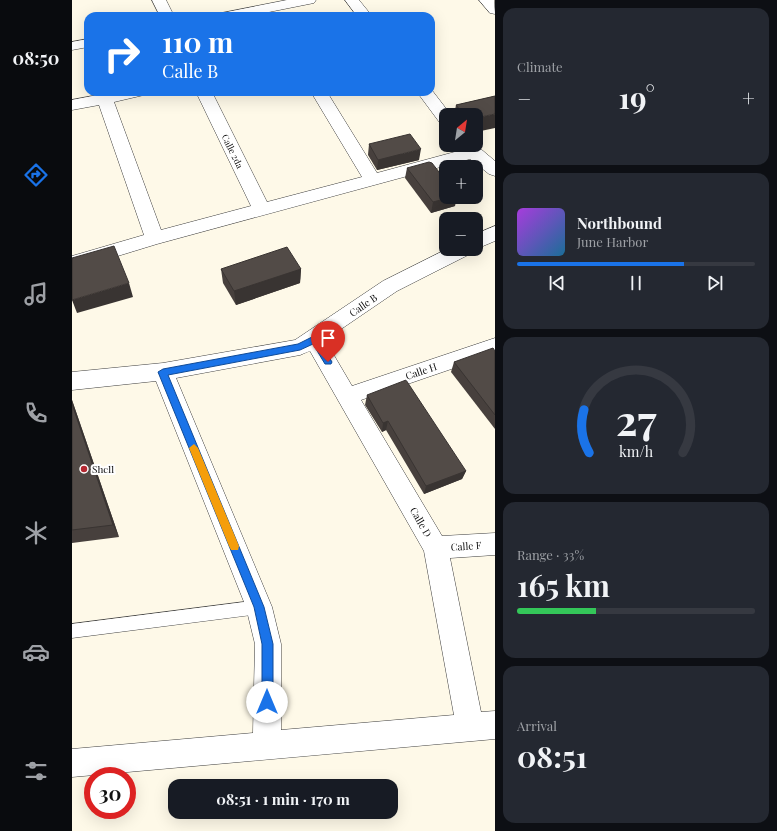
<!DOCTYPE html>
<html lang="en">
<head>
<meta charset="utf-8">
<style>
	body { margin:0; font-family:"Playfair Display",serif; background:#242831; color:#f1f3f6; height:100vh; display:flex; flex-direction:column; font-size:15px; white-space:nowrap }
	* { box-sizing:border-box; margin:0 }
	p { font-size:13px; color:#9ea1a6 }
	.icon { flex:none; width:22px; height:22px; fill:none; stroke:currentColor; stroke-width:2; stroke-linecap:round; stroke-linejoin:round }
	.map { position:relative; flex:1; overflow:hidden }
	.drawer { display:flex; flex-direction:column; gap:8px; padding:8px; background:#0d0f14; width:282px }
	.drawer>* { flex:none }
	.banner { position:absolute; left:12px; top:12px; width:351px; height:84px; border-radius:12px; box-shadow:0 4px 16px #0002; background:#1a73e8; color:#fff; overflow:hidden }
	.needle { width:26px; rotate:30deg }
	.tools { position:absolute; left:367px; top:108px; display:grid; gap:8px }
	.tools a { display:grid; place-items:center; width:44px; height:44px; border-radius:8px; background:#171b24; box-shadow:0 4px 16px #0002; font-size:20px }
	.speed { position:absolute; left:12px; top:767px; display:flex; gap:8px; font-size:20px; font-weight:700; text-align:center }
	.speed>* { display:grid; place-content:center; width:52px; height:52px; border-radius:50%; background:#171b24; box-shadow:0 4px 16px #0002; line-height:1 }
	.speed .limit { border:6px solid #d22; background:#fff; color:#111 }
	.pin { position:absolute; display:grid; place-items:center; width:34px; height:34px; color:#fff; margin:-41px -17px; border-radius:50% 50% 50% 0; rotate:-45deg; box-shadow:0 0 4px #0007 }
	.pin .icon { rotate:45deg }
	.me { position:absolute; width:44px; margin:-22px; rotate:0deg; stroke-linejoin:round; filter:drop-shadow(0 0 3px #0008) }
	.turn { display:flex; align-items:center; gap:14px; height:84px; padding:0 12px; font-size:18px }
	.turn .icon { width:52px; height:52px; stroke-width:2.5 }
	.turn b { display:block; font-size:28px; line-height:34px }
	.big { font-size:30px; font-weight:700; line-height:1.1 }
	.drawer .widget { flex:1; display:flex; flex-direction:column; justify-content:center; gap:6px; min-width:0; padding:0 14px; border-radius:12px; background:#242831 }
	.drawer .dial { align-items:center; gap:0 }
	.dial svg { height:104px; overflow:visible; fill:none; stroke:#363941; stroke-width:7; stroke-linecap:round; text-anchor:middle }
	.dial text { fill:#f1f3f6; stroke:none }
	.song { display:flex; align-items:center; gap:12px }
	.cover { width:48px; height:48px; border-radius:6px; background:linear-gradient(135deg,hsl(280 70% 55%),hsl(200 70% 35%)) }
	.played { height:4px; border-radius:2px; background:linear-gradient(90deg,#1a73e8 70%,#363941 70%) }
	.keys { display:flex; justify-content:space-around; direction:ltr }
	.heat { display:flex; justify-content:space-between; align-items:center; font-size:22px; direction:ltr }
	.charge { height:6px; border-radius:3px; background:linear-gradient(90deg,#34c759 33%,#363941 0) }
	.trip { position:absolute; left:96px; top:779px; width:230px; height:40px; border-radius:12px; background:#171b24; box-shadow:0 4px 16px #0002; font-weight:700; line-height:40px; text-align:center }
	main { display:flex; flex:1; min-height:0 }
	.menu { display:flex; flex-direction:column; width:72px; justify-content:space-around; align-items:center; background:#090b0e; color:#9ea1a6 }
	.menu .icon { width:28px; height:28px }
	.menu .on { color:#1a73e8 }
	.menu b { font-size:18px; color:#f1f3f6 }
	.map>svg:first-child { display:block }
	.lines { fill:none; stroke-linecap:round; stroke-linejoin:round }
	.lane-casing { stroke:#3d3d3d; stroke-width:1 }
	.street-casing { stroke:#3d3d3d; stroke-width:1 }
	.lane { fill:#fff; fill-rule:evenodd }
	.street { fill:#fff; fill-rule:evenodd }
	.wall { fill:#47403d }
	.shaded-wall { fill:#393432 }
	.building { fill:#524b47; stroke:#393432 }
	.route { fill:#1a73e8; stroke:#114b97 }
	.slow { fill:#f59e0b }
	.poi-dot { fill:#b42831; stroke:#fff; stroke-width:1.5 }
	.labels { text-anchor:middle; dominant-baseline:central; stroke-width:4; stroke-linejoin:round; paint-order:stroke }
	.far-street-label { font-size:9px; fill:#0a0a0a; stroke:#fff }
	.street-label { font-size:10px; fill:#0a0a0a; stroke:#fff }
	.poi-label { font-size:10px; fill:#0a0a0a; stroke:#fff; text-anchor:start }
</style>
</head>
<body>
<main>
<nav class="menu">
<b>08:50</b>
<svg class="icon on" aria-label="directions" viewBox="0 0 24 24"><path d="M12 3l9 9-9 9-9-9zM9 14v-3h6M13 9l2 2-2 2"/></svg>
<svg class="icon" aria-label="music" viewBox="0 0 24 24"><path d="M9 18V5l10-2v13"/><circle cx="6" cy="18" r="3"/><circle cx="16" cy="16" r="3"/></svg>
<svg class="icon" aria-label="phone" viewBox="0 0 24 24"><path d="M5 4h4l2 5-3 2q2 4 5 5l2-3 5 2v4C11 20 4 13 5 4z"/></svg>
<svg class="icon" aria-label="climate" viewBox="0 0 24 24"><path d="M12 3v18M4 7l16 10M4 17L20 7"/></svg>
<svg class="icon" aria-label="car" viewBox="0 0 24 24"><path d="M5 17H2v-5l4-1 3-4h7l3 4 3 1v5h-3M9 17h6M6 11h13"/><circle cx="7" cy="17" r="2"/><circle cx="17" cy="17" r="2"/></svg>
<svg class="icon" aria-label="filters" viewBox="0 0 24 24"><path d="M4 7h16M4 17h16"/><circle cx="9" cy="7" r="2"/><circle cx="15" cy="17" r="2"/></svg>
</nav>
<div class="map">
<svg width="423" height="831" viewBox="0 0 423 831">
	<rect width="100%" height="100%" fill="#fef9e8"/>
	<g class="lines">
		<defs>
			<path id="lane" d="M187 600 192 602 194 607 192 612 187 614 0 638V624Z"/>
			<g id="street">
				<path d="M80 0H94L102 16H88Z"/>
				<path d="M215 0H244L242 3 177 16H148L150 13Z"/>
				<path d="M273 0H287L300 16H285Z"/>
				<path d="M407 0H422L423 14 418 13Z"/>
				<path d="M16 39V47L0 50V42Z"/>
				<path d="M359 89 379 115H374V124L368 123 345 92H359Z"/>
				<path d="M41 92H74L72 95 42 102 89 230 179 206 124 92H140L195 202 290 177 239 92H255L305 173 390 150 387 145H404L423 161V176L417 174 398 159 85 244 0 270V256L72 235 27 105 0 110V100Z"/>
				<path d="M423 226V241L404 249V234Z"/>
				<path d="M375 249H400L398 254 325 291 253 340 280 386 423 338V354L289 400 370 536 423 533V555L378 558 409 712 423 711V739L0 777V749L181 733 183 644 174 607 84 381 0 390V372L91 363 223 340 311 281ZM238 351 352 551 382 715 209 730V644L200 607 104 378 228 355Z"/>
			</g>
		</defs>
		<use href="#lane" class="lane-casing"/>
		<use href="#street" class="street-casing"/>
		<use href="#lane" class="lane"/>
		<use href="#street" class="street"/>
	</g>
	<g class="wall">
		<path d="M423 96 404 115H382L384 105Z"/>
		<path d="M297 144 347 160 305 170 296 155Z"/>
		<path d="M335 168 383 206 359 213 333 178Z"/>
		<path d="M149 269H229L228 283 164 305 151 283Z"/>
		<path d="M423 351V429L379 372 382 362Z"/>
		<path d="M295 395 394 471 390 479 352 494 314 430 310 432 293 405Z"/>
		<path d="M0 400 47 537 0 543Z"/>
	</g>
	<g class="shaded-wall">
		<path d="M423 114V128L404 132V118Z"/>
		<path d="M349 149 347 160 305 170 306 160Z"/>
		<path d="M380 197H385L383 206 359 213 361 202Z"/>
		<path d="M229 269 228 283 164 305 162 291Z"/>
		<path d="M57 283 61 297 5 313 0 300Z"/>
		<path d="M0 400 47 537 41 525 0 404Z"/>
		<path d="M316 421 314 430 310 432 311 423Z"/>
		<path d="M394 471 390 479 352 494 354 486Z"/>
	</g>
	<g class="building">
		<path d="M423 96V114L404 118V115H392L384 105Z"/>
		<path d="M338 134 349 149 306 160 297 144Z"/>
		<path d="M357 162 360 163 374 181V197H380L361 202 335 168Z"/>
		<path d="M42 246 57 283 0 300V258Z"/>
		<path d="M215 247 229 269 162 291 149 269Z"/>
		<path d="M421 348 423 351V415L382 362Z"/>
		<path d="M334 380 394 471 354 486 316 421 311 423 295 395Z"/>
		<path d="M0 404 41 525 0 530Z"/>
	</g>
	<path class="route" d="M242 336 245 337 260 362 259 364H253L241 344 228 350 96 375 192 607 201 644V702L199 706 195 708 191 706 190 702V644L182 607 86 372 91 369 226 344Z"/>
	<path class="slow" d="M122 444 126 448 167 546 166 550H159L157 546 117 448Z"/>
	<circle class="poi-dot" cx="12" cy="469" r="4"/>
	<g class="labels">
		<g class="far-street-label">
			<text transform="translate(161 151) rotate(64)">Calle 2da</text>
		</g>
		<g class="street-label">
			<text transform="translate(291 305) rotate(-35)">Calle B</text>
			<text transform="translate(349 371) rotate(-19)">Calle H</text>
			<text transform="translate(349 522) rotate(60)">Calle D</text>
			<text transform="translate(394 546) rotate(-4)">Calle F</text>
		</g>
		<g class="poi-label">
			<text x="20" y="469">Shell</text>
		</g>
	</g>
</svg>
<div class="tools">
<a><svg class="needle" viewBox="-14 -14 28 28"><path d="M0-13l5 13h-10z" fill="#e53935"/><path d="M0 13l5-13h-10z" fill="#9ea1a6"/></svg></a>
<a>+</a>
<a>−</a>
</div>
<div class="speed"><div class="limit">30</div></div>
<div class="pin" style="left:256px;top:362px;background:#d93025"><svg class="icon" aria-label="arrive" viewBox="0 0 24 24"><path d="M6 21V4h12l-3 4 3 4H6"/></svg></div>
<svg class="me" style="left:195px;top:702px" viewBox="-20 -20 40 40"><circle r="19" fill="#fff"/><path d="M0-13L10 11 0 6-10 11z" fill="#1a73e8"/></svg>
<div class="trip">08:51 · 1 min · 170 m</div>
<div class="banner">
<div class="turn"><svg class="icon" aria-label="right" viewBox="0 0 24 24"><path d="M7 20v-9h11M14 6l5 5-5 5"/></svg><div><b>110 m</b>Calle B</div></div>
</div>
</div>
<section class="drawer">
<div class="widget"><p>Climate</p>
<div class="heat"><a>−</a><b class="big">19°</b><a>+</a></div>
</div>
<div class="widget">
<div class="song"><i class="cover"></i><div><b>Northbound</b><p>June Harbor</p></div></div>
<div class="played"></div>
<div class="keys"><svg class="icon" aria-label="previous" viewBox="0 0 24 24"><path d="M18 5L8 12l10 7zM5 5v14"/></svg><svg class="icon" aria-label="pause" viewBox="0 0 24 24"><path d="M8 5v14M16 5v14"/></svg><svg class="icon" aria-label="next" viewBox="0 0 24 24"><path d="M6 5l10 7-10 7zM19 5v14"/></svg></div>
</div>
<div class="widget dial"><svg viewBox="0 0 100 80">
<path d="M14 69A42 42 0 1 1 86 69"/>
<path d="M14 69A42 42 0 0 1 10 36" stroke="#1a73e8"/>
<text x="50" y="56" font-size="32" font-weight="700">27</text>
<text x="50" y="72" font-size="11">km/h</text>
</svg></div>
<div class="widget"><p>Range · 33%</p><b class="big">165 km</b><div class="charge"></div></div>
<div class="widget"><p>Arrival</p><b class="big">08:51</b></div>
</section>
</main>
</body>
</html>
